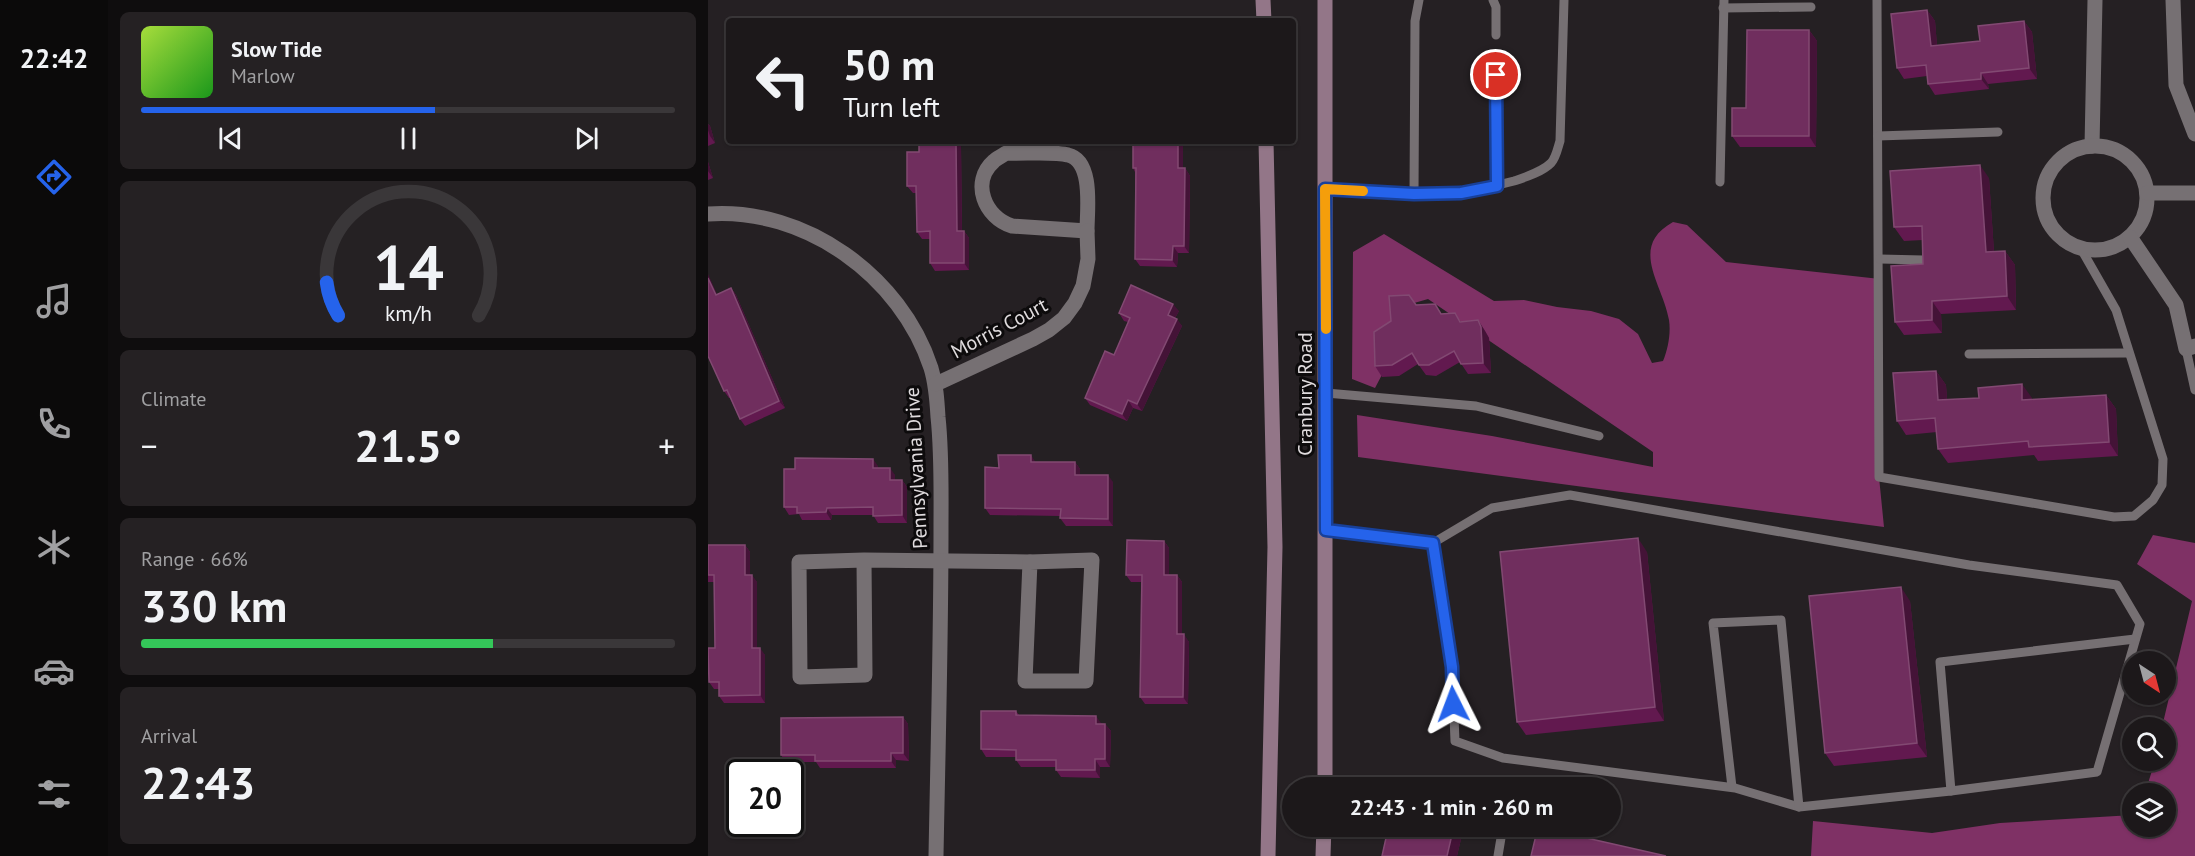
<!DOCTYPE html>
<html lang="en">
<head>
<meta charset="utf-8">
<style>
	body { margin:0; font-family:"PT Sans",sans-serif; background:#252123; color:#f1f3f6; height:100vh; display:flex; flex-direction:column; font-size:22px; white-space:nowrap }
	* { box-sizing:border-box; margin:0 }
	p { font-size:20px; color:#a0a0a2 }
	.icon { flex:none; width:33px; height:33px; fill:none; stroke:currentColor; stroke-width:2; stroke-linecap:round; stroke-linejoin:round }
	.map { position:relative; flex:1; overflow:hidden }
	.drawer { display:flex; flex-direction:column; gap:12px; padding:12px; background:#0f0d0e; width:600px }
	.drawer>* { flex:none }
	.guide { position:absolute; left:18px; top:18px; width:570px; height:126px; border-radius:6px; box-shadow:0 2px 4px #0004,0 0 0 2px #3a3739; background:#1c181a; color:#f1f3f6; overflow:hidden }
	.needle { width:39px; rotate:144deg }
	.tools { position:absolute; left:1414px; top:651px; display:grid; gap:12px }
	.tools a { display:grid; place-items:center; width:54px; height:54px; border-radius:50%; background:#1c181a; box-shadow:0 2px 4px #0004,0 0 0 2px #3a3739; font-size:30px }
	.speed { position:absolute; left:18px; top:759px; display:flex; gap:12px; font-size:30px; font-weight:700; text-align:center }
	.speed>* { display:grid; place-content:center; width:78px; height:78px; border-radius:50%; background:#1c181a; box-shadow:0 2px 4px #0004,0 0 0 2px #3a3739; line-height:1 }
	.speed .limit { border:3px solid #111; border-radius:9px; background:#fff; color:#111 }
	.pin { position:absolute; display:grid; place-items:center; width:51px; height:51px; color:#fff; margin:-26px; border:3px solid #fff; border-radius:50%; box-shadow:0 2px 6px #0007 }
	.me { position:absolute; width:66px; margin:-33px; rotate:357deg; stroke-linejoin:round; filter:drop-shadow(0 0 4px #0008) }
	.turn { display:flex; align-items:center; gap:21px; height:126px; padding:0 18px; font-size:27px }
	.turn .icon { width:78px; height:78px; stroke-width:2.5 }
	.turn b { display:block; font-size:42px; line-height:51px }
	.big { font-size:45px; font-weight:700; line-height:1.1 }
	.drawer .widget { flex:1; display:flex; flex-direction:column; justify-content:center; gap:9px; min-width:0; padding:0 21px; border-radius:9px; background:#252123 }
	.drawer .dial { align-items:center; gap:0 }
	.dial svg { height:156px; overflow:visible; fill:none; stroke:#3a3739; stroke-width:7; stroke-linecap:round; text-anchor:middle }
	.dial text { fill:#f1f3f6; stroke:none }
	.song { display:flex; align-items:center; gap:18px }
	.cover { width:72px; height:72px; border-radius:9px; background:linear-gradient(135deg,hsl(80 70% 55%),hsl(120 70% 35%)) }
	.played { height:6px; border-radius:3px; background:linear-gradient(90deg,#2563eb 55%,#3a3739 55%) }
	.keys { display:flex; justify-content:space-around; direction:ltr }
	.heat { display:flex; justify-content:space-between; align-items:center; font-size:33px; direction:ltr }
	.charge { height:9px; border-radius:4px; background:linear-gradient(90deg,#34c759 66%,#3a3739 0) }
	.trip { position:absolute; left:574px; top:777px; width:339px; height:60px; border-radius:30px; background:#1c181a; box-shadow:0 2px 4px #0004,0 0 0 2px #3a3739; font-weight:700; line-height:60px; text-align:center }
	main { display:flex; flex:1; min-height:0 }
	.tab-bar { display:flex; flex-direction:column; width:108px; justify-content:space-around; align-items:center; background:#0b0a0a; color:#a0a0a2 }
	.tab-bar .icon { width:42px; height:42px }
	.tab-bar .current { color:#2563eb }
	.tab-bar b { font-size:27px; color:#f1f3f6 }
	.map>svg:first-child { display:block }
	.forest { fill:#7f3165 }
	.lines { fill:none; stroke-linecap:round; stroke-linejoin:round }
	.lane { stroke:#767073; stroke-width:9 }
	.street { stroke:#767073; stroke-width:15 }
	.secondary { stroke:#937688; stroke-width:15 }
	.wall { fill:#62194f }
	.shaded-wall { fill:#441337 }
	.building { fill:#702e5e; stroke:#824972; stroke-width:1.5 }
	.route-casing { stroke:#184099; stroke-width:15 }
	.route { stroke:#2563eb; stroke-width:10 }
	.slow { stroke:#f59e0b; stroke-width:10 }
	.labels { text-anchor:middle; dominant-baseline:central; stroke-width:6; stroke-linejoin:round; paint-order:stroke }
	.street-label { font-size:20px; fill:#e0dcde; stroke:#0d0b0c }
</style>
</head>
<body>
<main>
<nav class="tab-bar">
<b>22:42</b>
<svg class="icon current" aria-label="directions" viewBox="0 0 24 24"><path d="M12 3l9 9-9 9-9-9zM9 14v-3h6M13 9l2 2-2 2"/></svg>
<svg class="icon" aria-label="music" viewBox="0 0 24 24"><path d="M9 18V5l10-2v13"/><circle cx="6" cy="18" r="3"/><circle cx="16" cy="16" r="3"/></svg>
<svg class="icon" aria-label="phone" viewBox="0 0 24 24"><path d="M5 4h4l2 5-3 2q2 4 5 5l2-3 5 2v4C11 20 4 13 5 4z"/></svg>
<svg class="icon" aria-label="climate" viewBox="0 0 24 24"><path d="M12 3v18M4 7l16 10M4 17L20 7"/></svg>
<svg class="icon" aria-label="car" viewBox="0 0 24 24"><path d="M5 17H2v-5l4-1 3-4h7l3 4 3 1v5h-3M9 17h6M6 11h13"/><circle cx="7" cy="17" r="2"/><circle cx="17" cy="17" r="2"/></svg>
<svg class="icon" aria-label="filters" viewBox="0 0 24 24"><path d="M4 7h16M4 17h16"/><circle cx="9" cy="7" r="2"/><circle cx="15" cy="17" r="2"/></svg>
</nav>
<section class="drawer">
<div class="widget">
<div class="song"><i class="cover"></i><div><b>Slow Tide</b><p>Marlow</p></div></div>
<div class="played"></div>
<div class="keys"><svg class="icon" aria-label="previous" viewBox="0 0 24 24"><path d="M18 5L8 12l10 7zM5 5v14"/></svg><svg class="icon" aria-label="pause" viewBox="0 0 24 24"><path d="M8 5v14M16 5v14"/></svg><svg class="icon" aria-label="next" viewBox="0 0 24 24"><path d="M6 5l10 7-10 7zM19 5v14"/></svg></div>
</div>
<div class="widget dial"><svg viewBox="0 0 100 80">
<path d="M14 69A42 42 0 1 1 86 69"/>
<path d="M14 69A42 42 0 0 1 8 52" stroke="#2563eb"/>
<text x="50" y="56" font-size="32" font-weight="700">14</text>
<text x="50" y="72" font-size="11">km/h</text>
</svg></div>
<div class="widget"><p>Climate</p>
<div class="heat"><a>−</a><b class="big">21.5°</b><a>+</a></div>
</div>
<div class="widget"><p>Range · 66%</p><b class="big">330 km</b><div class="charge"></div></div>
<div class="widget"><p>Arrival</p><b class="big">22:43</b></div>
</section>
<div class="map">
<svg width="1487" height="856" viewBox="0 0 1487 856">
	<rect width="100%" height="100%" fill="#252023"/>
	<g class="forest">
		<path d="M965 222 979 225 1018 262 1172 279 1171 477 1176 527 650 457 649 415 784 436 945 467V452L720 299 682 310 687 350 667 388 644 379 645 252 676 234 786 301 816 300 849 307 883 311 911 319 930 334 944 363 955 361C960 349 963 333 961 320 955 284 920 247 965 222Z"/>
		<path d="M1445 535 1487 543V856H1103L1105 821 1224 833 1292 823 1425 815V826H1458V794L1437 793 1447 761 1458 760V728L1454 727 1484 601 1429 564Z"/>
	</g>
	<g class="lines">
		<g class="lane">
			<path d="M785 0 788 7V35"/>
			<path d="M1169 0 1171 477 1406 517 1426 516 1445 500 1454 485 1455 459 1408 310 1372 247"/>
			<path d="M1015 8 1103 7"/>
			<path d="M788 75V186"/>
			<path d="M1170 136 1290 132"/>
			<path d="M1012 182 1016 0"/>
			<path d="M617 189C682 192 743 199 806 181 818 177 834 172 843 163 848 158 850 147 852 141L856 0"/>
			<path d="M706 193 707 21 711 0"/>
			<path d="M1172 259 1215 260"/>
			<path d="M1478 349 1487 390"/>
			<path d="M1261 354 1420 353"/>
			<path d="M618 393 768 406 891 436"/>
			<path d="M618 530 725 543 784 508 862 495 1261 565 1409 585 1432 624 1389 772 1243 791 1091 807 1027 788 795 758 747 741 744 667 725 543"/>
			<path d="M1024 787 1005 623 1073 620 1091 807"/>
			<path d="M1243 791 1232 662 1427 639"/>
			<path d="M790 856 795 826"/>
		</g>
		<g class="street">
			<path d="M1465 0 1468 85 1487 134"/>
			<path d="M1384 146 1387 0"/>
			<circle cx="1387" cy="198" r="52"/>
			<path d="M298 153C313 154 347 151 360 155 386 161 379 211 379 231L304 226C277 218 262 182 286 161 289 158 294 156 298 153Z"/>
			<path d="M1439 193H1487"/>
			<path d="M0 214C97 207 193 276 223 368 228 384 229 400 230 417 234 454 233 492 233 530 233 639 230 747 228 856"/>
			<path d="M1422 237 1468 305 1478 349 1487 346"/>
			<path d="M228 384 325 339 341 330 356 318 367 303 375 286 380 259 379 231"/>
			<path d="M156 560 157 675 92 677 91 562 156 560 322 562"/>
			<path d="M384 560 378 681H317L322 562Z"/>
		</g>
		<g class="secondary">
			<path d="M555 0 556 21"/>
			<path d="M617 0V788"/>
			<path d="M558 141 567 547 560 856"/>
			<path d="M615 856 616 826"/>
		</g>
	</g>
	<g class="wall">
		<path d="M1219 10 1227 21 1229 46 1272 41 1316 21 1324 32 1329 79 1280 84 1281 89 1227 95 1220 84 1219 76 1196 79 1189 68Z"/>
		<path d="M1101 30 1109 41 1108 147H1032L1024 136 1038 108Z"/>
		<path d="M0 124 2 126 7 143 0 146Z"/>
		<path d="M425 141H473L475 144V168H477L482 176 481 253H470L469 267 432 266 427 259V172L425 168Z"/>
		<path d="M253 146 254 231H256L261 238V270L227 271 222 263V239H214L209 232 208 193H205L199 186 211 152Z"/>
		<path d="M0 162 5 178 0 180Z"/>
		<path d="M1281 178 1286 252 1297 251 1307 265 1308 310 1233 314 1234 333 1196 335 1187 322 1215 264V240L1196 241 1186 227Z"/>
		<path d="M23 288 28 295 77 408 37 426 32 419 22 398H21L16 391 9 295Z"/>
		<path d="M708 305 753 322 770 320 777 331 781 338 783 373 760 374 752 362 728 376 718 375 710 364 691 376 674 377 667 366Z"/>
		<path d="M471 311 467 318 474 326 434 411 425 408 419 421 382 405 377 398 406 355 420 322 416 321 411 313Z"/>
		<path d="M1228 371 1238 385 1239 400 1324 398V400L1398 395 1408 409 1410 456 1330 461 1326 455 1240 463 1230 449 1229 432 1198 435 1189 421Z"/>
		<path d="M328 462H367L372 469V475L405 482V526H358L352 518V516L282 515 277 508 291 468Z"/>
		<path d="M170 466V468L187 475V480H194L199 487V523H170L165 515H124L123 520H94L91 514 81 515 76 507Z"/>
		<path d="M456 541 461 548V575H469L474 582V634L481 642 480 704H437L432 697 433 582H423L418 575Z"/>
		<path d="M0 545H37L42 552V575L49 582V648L57 655V703H16L11 696V689H6L1 682 7 648 6 582H0Z"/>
		<path d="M939 552 956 721 818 735 809 722Z"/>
		<path d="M1202 601 1219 757 1126 766 1117 753Z"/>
		<path d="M308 711 311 715 397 724 403 731 402 767H392V778L353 777 348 770V767H313L308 760V757H278L273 749Z"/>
		<path d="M195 717 200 724 201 761 188 760V768H112L108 762H78L73 755Z"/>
		<path d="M665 826H756L749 856 672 836Z"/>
	</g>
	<g class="shaded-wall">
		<path d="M1219 10 1227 21 1230 57 1223 46Z"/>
		<path d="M1316 21 1324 32 1329 79 1321 68Z"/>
		<path d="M1101 30 1109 41 1108 147 1101 136Z"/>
		<path d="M1273 73 1280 84 1281 89 1273 79Z"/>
		<path d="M0 124 2 126 7 143 2 136 0 130Z"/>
		<path d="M248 141H249L253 146 254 238 249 231Z"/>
		<path d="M470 141H473L475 144V175L470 168Z"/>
		<path d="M0 162 5 178 0 171Z"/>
		<path d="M1272 165 1281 178 1287 266 1278 252Z"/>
		<path d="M477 168 482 176 481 253 476 246Z"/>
		<path d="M256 231 261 238V270L256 263Z"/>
		<path d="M465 246 470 253 469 267 464 260Z"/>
		<path d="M1297 251 1307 265 1308 310 1299 296Z"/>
		<path d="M0 274 13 303 8 295 0 278Z"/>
		<path d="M23 288 28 295 77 408 71 401Z"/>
		<path d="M1224 301 1233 314 1234 333 1224 320Z"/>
		<path d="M465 304 471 311 465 322 460 315Z"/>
		<path d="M469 319 474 326 434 411 429 404Z"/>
		<path d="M770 320 777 331 781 338 783 373 775 363Z"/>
		<path d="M1228 371 1238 385 1240 414 1230 400Z"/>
		<path d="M1314 384 1324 398 1323 414 1314 400Z"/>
		<path d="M1398 395 1408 409 1410 456 1401 442Z"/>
		<path d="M420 400 425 408 419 421 414 414Z"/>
		<path d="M323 455 328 463 323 462Z"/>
		<path d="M165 459 170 466V475L165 468Z"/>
		<path d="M367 462 372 469V482L367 475Z"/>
		<path d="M182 468 187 475V488L182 480Z"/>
		<path d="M400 475 405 482V526L400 519Z"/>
		<path d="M194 480 199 487V523L194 515Z"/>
		<path d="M119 508 124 515 123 520 118 512Z"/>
		<path d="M930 538 939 552 956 721 947 707Z"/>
		<path d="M456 541 461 548V582L456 575Z"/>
		<path d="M37 545 42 552V582L37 575Z"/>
		<path d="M44 575 49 582V655L44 648Z"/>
		<path d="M469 575 474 582V642L469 634Z"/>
		<path d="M1193 587 1202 601 1219 757 1209 743Z"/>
		<path d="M476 634 481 642 480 704 475 697Z"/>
		<path d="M52 648 57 655V703L52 695Z"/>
		<path d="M388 716 393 723V731L388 724Z"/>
		<path d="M195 717 200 724 201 761 195 753Z"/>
		<path d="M397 724 403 731 402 767 397 759Z"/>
		<path d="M183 753 188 760V768L183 761Z"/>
		<path d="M387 759 392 767V778L387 770Z"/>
		<path d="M746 826H756L749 856H739Z"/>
	</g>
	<g class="building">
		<path d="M1219 10 1223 46 1272 41 1270 26 1316 21 1321 68 1273 73V79L1220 84 1218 65 1189 68 1183 14Z"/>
		<path d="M1039 30H1101V136H1024V108H1038Z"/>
		<path d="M211 141H248L249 231H256V263H222V231L209 232 208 186H199V152H211Z"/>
		<path d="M425 141H470V168H477L476 246H465L464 260 427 259 428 168H425Z"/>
		<path d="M1272 165 1278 252 1297 251 1299 296 1224 301V320L1187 322 1183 266 1215 264 1214 226 1186 227 1182 171Z"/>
		<path d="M0 278 8 295 23 288 71 401 32 419 19 390 16 391 0 356Z"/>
		<path d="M423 285 465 304 460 315 469 319 429 404 420 400 414 414 377 398 397 351 406 355 422 318 411 313Z"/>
		<path d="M701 295 708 305 727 304 733 314 747 313 752 322 770 320 773 327 775 363 753 364 746 351 721 365H711L704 353 684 365 667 366 666 332 683 321 681 296Z"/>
		<path d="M1228 371 1230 400 1271 398 1270 388 1314 384V400L1398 395 1401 442 1321 447 1320 441 1230 449 1227 418 1189 421 1185 373Z"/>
		<path d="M290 455H323V462H367V475H400V519L352 518 353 509 277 508V467L291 468Z"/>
		<path d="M87 458 165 459V468H182V480H194V515L165 516V507L119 508 118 512 89 513V507H76V469H87Z"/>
		<path d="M930 538 947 707 809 722 792 552Z"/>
		<path d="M419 540 456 541V575H469V634H476L475 697H432L434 575H418Z"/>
		<path d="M0 545H37V575H44V648H52V695L11 696V682H1L0 648H7L6 575H0Z"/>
		<path d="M1193 587 1209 743 1117 753 1101 596Z"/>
		<path d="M273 711H308V715L388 716V724H397V759H387V770H348V760H308V750L273 749Z"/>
		<path d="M195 717V753H183V761H107V755H73V718Z"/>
		<path d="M670 826H746L739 856H674L680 829Z"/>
		<path d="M830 827 958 856H823Z"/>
	</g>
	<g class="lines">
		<defs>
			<path id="route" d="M745 704 744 667 725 543 618 530 617 189 706 194 753 193 789 186 788 75"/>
		</defs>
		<use href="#route" class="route-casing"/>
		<use href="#route" class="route"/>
		<path class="slow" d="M618 329 617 189 655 191"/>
	</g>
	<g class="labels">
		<g class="street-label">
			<text transform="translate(291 328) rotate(-28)">Morris Court</text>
			<text transform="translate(597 394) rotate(-90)">Cranbury Road</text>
			<text transform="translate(208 468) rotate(-93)">Pennsylvania Drive</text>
		</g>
	</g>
</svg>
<div class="tools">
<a><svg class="needle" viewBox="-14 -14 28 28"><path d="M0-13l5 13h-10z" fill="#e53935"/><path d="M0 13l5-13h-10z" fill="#a0a0a2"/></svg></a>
<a><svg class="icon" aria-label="search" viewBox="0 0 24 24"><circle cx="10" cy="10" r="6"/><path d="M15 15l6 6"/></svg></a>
<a><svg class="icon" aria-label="layers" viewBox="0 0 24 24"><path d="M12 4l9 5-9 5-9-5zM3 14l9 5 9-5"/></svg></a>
</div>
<div class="speed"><div class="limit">20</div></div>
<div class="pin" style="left:788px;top:75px;background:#d93025"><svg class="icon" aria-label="arrive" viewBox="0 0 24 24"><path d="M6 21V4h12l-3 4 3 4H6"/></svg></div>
<svg class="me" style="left:745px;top:704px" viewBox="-20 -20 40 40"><path d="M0-17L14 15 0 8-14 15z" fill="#2563eb" stroke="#fff" stroke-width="4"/></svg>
<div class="trip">22:43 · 1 min · 260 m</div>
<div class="guide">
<div class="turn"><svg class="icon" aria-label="left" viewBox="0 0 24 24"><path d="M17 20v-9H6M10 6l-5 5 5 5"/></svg><div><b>50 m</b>Turn left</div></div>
</div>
</div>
</main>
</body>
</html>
